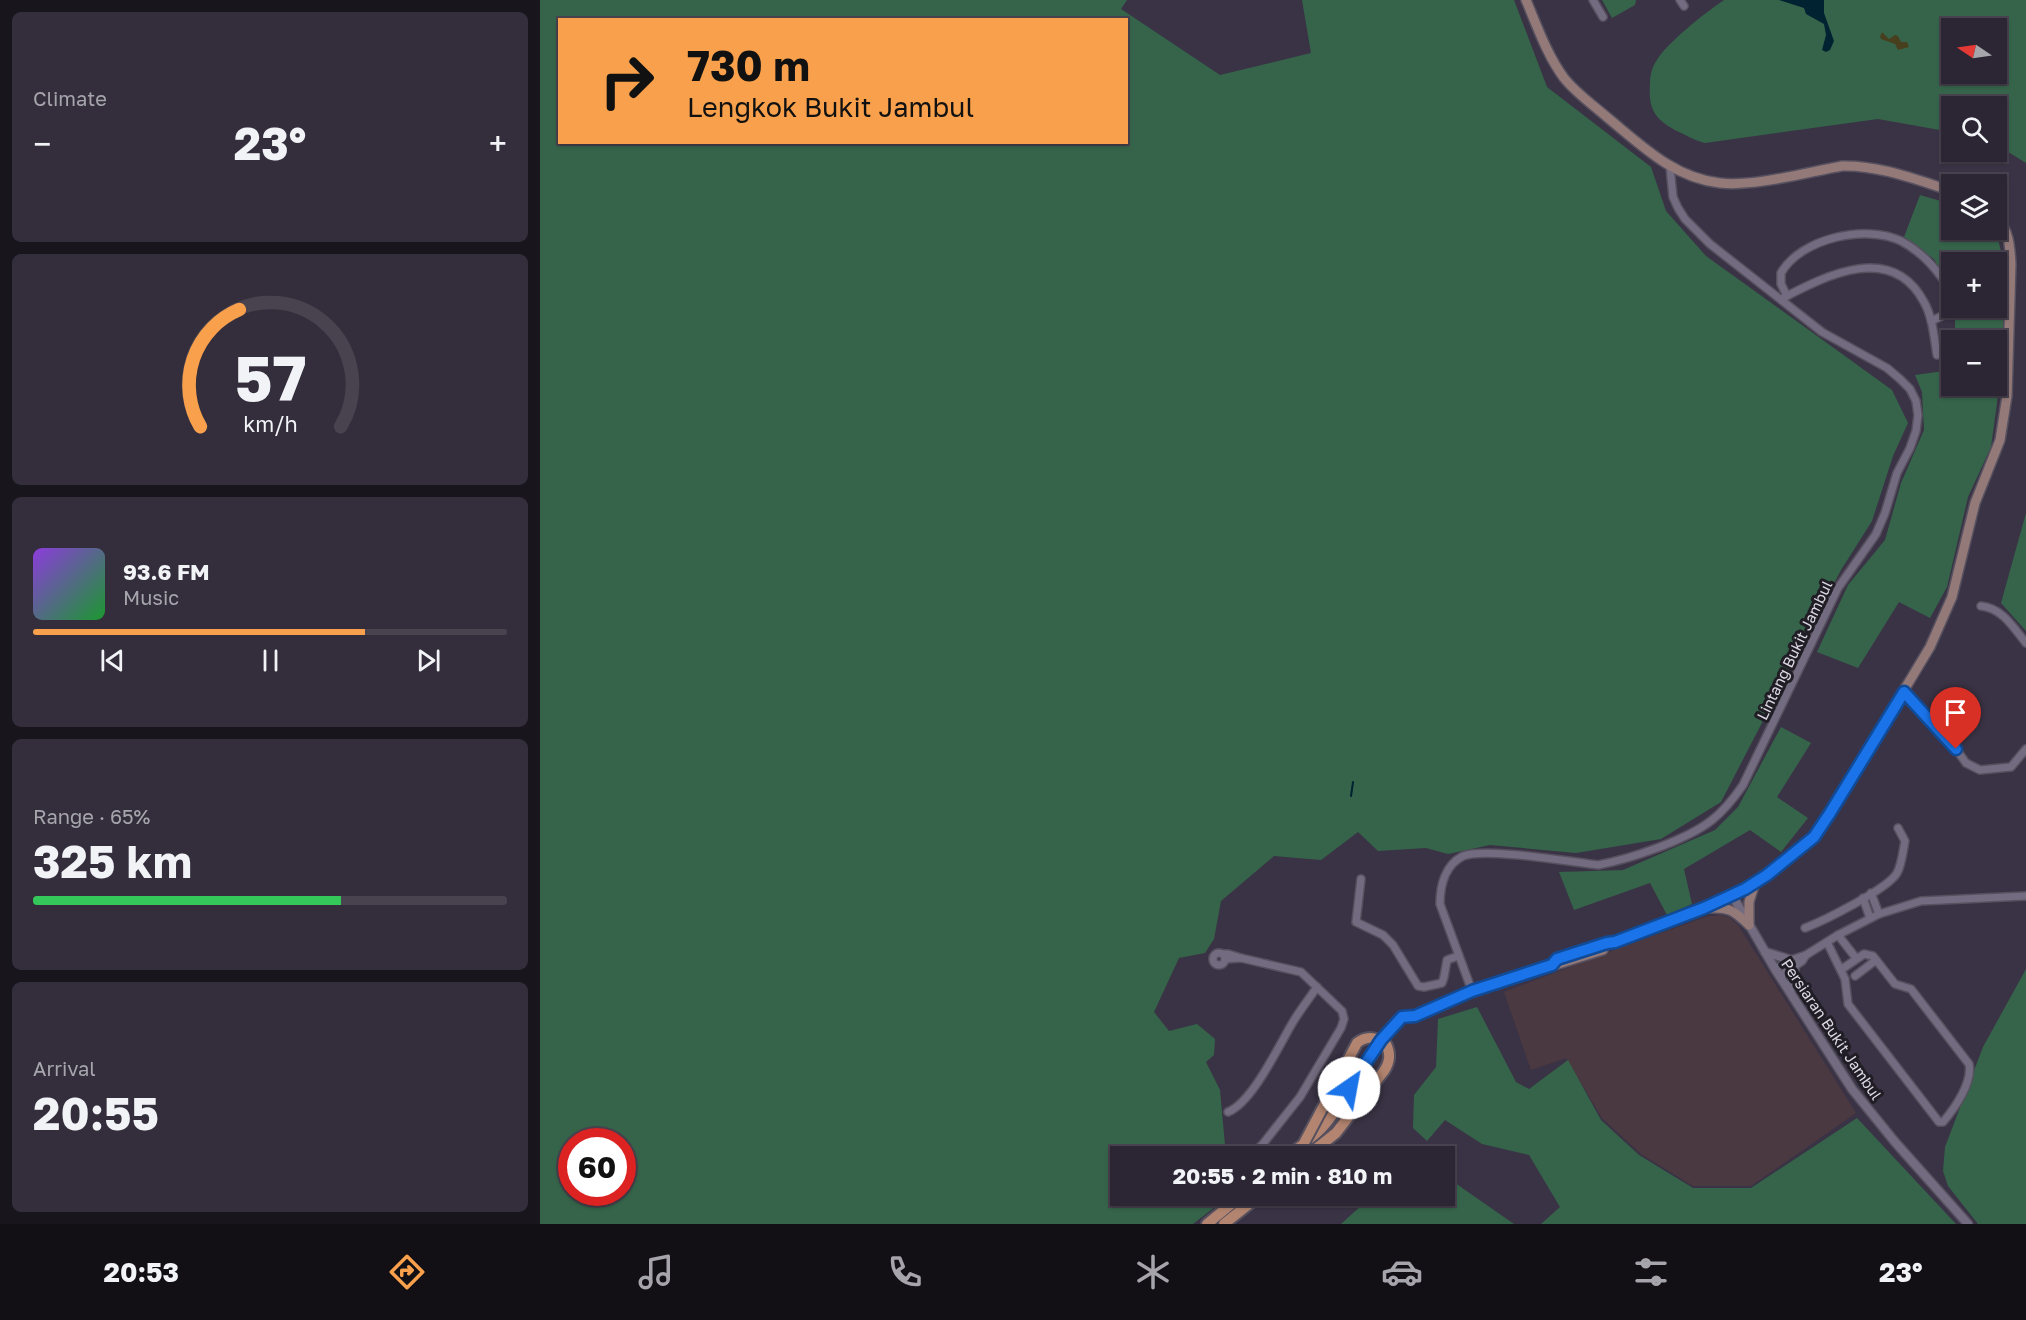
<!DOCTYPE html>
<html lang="en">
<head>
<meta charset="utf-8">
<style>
	body { margin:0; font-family:"Golos Text",sans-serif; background:#342e3c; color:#f1f3f6; height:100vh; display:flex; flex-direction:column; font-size:22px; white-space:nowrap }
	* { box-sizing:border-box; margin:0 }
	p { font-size:20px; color:#a6a5ac }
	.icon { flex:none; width:33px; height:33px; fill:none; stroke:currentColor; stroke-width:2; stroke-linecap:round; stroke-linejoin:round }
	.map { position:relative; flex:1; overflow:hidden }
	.side { display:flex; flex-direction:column; gap:12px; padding:12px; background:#18151d; width:540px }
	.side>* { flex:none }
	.guide { position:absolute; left:18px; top:18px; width:570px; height:126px; border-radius:0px; box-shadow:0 2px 4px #0004,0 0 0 2px #48434f; background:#f8a04b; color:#111; overflow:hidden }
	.needle { width:39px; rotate:283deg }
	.controls { position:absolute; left:1401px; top:18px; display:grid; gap:12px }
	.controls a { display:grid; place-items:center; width:66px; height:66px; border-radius:0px; background:#2c2634; box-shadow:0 2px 4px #0004,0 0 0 2px #48434f; font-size:30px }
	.speed { position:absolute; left:18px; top:1128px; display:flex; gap:12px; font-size:30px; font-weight:700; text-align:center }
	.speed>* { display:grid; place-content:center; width:78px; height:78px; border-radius:50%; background:#2c2634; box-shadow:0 2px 4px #0004,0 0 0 2px #48434f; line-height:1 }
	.speed .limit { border:9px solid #d22; background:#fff; color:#111 }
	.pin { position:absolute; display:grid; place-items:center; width:51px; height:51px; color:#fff; margin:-62px -26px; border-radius:50% 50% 50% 0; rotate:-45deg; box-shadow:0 0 6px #0007 }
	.pin .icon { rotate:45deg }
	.me { position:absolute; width:66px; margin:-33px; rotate:33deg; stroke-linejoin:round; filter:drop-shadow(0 0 4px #0008) }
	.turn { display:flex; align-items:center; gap:21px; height:126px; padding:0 30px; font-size:27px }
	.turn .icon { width:78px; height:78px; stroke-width:2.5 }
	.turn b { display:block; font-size:42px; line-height:51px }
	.big { font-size:45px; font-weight:700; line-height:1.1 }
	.side .tile { flex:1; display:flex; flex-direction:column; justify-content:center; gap:9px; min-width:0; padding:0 21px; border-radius:9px; background:#342e3c }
	.side .dial { align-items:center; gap:0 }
	.dial svg { height:156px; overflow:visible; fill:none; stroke:#48434f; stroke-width:7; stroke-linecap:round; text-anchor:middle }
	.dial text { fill:#f1f3f6; stroke:none }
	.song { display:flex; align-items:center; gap:18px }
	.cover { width:72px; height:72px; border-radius:9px; background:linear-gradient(135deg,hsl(270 70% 55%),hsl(130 70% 35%)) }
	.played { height:6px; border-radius:3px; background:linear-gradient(90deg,#f8a04b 70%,#48434f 70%) }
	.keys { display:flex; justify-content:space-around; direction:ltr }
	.heat { display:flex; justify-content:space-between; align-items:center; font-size:33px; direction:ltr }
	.charge { height:9px; border-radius:4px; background:linear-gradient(90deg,#34c759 65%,#48434f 0) }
	.trip { position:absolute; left:570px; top:1146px; width:345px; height:60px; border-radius:0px; background:#2c2634; box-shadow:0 2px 4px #0004,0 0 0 2px #48434f; font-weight:700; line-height:60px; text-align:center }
	.tabs { display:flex; height:96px; justify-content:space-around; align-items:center; background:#120f15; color:#a6a5ac }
	.tabs .icon { width:42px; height:42px }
	.tabs .current { color:#f8a04b }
	.tabs b { font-size:27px; color:#f1f3f6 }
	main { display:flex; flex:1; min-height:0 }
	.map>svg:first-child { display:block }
	.education { fill:#4b3942 }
	.green { fill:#35644a; fill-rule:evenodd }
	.sand { fill:#473f1e }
	.water { fill:#002231 }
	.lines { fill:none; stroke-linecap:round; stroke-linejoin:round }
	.stream { stroke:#002231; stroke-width:2 }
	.minor-casing { stroke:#56505f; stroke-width:10 }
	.tertiary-casing { stroke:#56505f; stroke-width:11 }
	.secondary-casing { stroke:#56505f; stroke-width:12 }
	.primary-casing { stroke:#56505f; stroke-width:14 }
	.minor { stroke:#736c80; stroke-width:7 }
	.tertiary { stroke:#736c80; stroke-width:8 }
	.secondary { stroke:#937978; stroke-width:9 }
	.primary { stroke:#b38570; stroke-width:10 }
	.primary-bridge-casing { stroke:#56505f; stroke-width:14; stroke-linecap:butt }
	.primary-bridge { stroke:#b38570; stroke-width:10 }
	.route-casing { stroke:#114b97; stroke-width:15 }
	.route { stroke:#1a73e8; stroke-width:10 }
	.labels { text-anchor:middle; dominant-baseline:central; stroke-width:6; stroke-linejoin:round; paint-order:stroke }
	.street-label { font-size:15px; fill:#ddd9e5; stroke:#201d25 }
</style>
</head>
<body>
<main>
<section class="side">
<div class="tile"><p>Climate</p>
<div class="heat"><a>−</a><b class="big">23°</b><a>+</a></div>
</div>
<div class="tile dial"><svg viewBox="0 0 100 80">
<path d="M14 69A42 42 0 1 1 86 69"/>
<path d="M14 69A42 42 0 0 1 34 9" stroke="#f8a04b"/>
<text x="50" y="56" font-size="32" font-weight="700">57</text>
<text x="50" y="72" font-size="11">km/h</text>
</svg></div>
<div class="tile">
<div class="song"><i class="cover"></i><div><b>93.6 FM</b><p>Music</p></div></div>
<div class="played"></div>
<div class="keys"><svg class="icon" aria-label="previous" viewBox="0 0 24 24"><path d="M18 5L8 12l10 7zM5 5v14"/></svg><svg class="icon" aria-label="pause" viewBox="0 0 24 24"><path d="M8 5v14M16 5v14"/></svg><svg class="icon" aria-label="next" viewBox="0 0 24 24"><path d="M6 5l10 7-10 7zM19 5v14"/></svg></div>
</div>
<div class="tile"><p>Range · 65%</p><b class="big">325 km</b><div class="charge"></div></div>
<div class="tile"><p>Arrival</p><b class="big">20:55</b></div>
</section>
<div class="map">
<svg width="1486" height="1224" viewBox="0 0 1486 1224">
	<rect width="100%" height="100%" fill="#3a3345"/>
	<path class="education" d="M1181 915 1189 917 1198 925 1316 1113 1211 1186H1153L1101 1154 1062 1118 1026 1058 991 1070 964 992 1090 944 1169 916Z"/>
	<g class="green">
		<path d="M0 0H587L581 9 680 75 771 53 762 0H974L1007 87 1111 167 1126 211 1166 256 1352 390 1368 423 1353 456 1332 521 1301 570 1181 802 1121 839 1036 853 950 845 908 854 886 848 838 851 818 832 781 860 734 856 681 901 674 939 665 953 639 958 614 1012 629 1031 657 1024 675 1039 674 1055 666 1062 680 1090 686 1156H580V1196H689L653 1224H0ZM20 20H586V142H20ZM32 1142H82V1192H32Z"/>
		<path d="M1062 0H1096L1095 5 1072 18Z"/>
		<path d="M1184 0H1486V163L1457 145 1456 106H1412L1411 132 1338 119 1165 143C1156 141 1148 136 1139 132 1117 121 1108 111 1110 85 1110 77 1111 70 1115 63 1126 43 1165 13 1184 0ZM1412 28H1456V74H1412Z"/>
		<path d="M1380 195 1411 204 1412 230H1451L1457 235 1466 272 1460 381 1451 447 1428 497 1407 587 1390 618 1359 602 1318 668 1277 652 1308 585 1345 540 1361 483 1384 430 1382 392 1375 375 1411 370 1412 386H1456V340H1415V308H1456V262H1412L1411 288 1394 259 1364 237Z"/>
		<path d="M1486 513V631L1461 603Z"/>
		<path d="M1241 727 1271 743 1237 797 1268 818 1241 852 1210 830 1144 869 1152 904 1127 915 1110 883 1034 910 1019 872 1083 870 1175 830 1198 807Z"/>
		<path d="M1486 969V1224H1438L1408 1186 1403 1171 1405 1147 1443 1047Z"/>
		<path d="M937 1007 976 1082 989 1089 1028 1060 1061 1120 1099 1155 1153 1188H1211L1317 1118 1416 1224H1001L1020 1207 989 1155 942 1144 905 1120 887 1141 873 1128 874 1095 896 1067 898 1019Z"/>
		<path d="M905 1176 974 1224H801L832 1196H904Z"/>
	</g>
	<path class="sand" d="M1342 32 1349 39 1355 35 1358 36 1361 42H1367L1369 47 1358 50 1355 44 1341 39 1340 37Z"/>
	<path class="water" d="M1239 0H1284V13L1294 41 1290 50 1286 52 1282 50 1286 35 1284 24 1266 14 1264 8Z"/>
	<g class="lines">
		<path class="stream" d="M811 796 813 782"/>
		<defs>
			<g id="minor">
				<path d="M1053 0 1063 17"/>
				<path d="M1140 0 1144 6"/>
				<path d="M1247 296 1241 284V273C1261 238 1326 224 1361 241 1384 253 1399 272 1412 293"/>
				<path d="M1243 298C1287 275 1352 242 1384 302 1393 318 1394 338 1397 355"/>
				<path d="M1391 321 1413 311V308"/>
				<path d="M1441 606C1462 608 1473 627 1486 643"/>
				<path d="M1363 692 1416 749 1426 763 1440 770 1471 767 1486 749"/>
				<path d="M821 879 816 922 843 935 853 945 878 986 884 987 902 983 904 977 907 960 918 956"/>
				<path d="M1331 893 1339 914"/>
				<path d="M1323 898 1330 918"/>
				<path d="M1265 928C1283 921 1348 889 1357 873 1362 864 1363 850 1365 841L1358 828"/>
				<path d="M1298 935 1316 958"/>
				<path d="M1287 942 1305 979 1308 1004 1399 1122H1403C1415 1108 1433 1082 1429 1064L1371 989 1355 984 1333 956 1324 954 1302 969"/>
				<circle cx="679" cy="959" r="6"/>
				<path d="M683 954H688L701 958 685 959"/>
				<path d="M701 958 761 972 802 1011 804 1019 801 1028 760 1097 722 1145 709 1156"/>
				<path d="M1235 969 1251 960 1266 955"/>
				<path d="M1240 976 1262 961 1266 955 1298 935 1339 914 1381 901 1486 896"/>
				<path d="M1315 976 1336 960"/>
				<path d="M932 991 900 904C900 886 905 865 923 856 944 847 1031 862 1058 865 1090 859 1147 840 1172 820 1185 810 1194 798 1203 785L1298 588 1336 534 1345 513 1357 473 1370 448 1376 431 1378 415 1376 401 1370 389 1360 379 1347 368 1282 332 1170 244 1145 219 1138 208 1133 197 1130 167"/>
				<path d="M688 1112C713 1102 739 1045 753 1022 760 1010 769 999 777 987"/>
			</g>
			<g id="tertiary">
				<path d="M1192 895 1235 969 1312 1089 1355 1142 1428 1224"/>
				<path d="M1225 952 1251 960"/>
				<path d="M1250 992 1255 966"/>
			</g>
			<g id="secondary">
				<path d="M986 0C997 26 1007 55 1024 78 1036 93 1053 105 1068 118 1102 146 1134 178 1180 183 1214 187 1268 172 1302 166 1339 165 1377 180 1412 191"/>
				<path d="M1169 908C1190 907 1194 911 1209 925"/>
				<path d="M1209 925V902L1215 883"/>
				<path d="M1012 965 1017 959 1067 943 1075 942 1164 908 1205 889 1227 875 1274 837 1290 813 1390 647 1412 597 1435 503 1460 440 1467 396 1471 264C1470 246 1469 230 1456 217"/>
				<path d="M875 1016 932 991 1063 950"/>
			</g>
			<g id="primary">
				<path d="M748 1156C761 1146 776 1136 786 1123 814 1089 830 1047 862 1017L875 1016"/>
				<path d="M667 1224 701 1196"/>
				<path d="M684 1224 719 1196"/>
			</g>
		</defs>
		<use href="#minor" class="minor-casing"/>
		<use href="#tertiary" class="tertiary-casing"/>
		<use href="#secondary" class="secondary-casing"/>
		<use href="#primary" class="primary-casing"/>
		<use href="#minor" class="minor"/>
		<use href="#tertiary" class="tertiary"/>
		<use href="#secondary" class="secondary"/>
		<use href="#primary" class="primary"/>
		<defs>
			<path id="primary-bridge" d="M764 1143 817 1043C827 1035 836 1037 846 1044 851 1054 850 1062 844 1071L796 1133 767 1156"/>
		</defs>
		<use href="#primary-bridge" class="primary-bridge-casing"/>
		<use href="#primary-bridge" class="primary-bridge"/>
	</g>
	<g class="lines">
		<defs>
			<path id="route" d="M809 1088 841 1040 862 1017 875 1016 932 991 1012 965 1017 959 1067 943 1075 942 1164 908 1205 889 1227 875 1274 837 1290 813 1364 692 1416 749"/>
		</defs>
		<use href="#route" class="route-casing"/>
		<use href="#route" class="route"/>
	</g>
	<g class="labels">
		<g class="street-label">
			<text transform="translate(1254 650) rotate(-64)">Lintang Bukit Jambul</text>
			<text transform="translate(1292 1029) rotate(56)">Persiaran Bukit Jambul</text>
		</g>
	</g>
</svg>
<div class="controls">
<a><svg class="needle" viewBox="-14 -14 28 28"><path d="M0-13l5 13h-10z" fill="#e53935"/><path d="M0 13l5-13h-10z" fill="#a6a5ac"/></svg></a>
<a><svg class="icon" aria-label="search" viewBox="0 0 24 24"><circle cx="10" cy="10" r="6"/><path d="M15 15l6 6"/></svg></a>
<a><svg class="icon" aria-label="layers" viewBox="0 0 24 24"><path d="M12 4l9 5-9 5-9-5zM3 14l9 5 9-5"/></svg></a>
<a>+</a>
<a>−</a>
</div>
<div class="speed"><div class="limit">60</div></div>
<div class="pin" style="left:1416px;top:749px;background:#d93025"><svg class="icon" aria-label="arrive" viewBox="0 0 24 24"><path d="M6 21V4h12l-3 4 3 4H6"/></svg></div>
<svg class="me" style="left:809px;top:1088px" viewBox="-20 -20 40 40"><circle r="19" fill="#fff"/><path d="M0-13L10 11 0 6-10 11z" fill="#1a73e8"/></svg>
<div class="trip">20:55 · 2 min · 810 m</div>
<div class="guide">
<div class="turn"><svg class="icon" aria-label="right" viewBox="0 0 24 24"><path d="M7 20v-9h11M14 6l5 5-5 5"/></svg><div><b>730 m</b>Lengkok Bukit Jambul</div></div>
</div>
</div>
</main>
<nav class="tabs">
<b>20:53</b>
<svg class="icon current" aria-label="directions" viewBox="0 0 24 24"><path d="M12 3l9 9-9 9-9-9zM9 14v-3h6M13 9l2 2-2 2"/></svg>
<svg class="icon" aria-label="music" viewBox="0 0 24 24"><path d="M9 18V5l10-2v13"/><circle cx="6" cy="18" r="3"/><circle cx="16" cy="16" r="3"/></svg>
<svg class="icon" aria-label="phone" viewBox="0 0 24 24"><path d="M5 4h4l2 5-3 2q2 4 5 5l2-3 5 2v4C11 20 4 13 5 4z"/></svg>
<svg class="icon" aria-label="climate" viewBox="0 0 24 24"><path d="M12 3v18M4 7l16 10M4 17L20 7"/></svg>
<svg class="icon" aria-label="car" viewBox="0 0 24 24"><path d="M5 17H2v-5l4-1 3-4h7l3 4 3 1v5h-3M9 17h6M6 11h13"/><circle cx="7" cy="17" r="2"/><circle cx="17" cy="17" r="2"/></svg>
<svg class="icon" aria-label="filters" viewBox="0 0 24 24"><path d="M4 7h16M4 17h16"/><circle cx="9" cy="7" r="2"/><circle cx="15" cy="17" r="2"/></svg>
<b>23°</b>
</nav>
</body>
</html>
